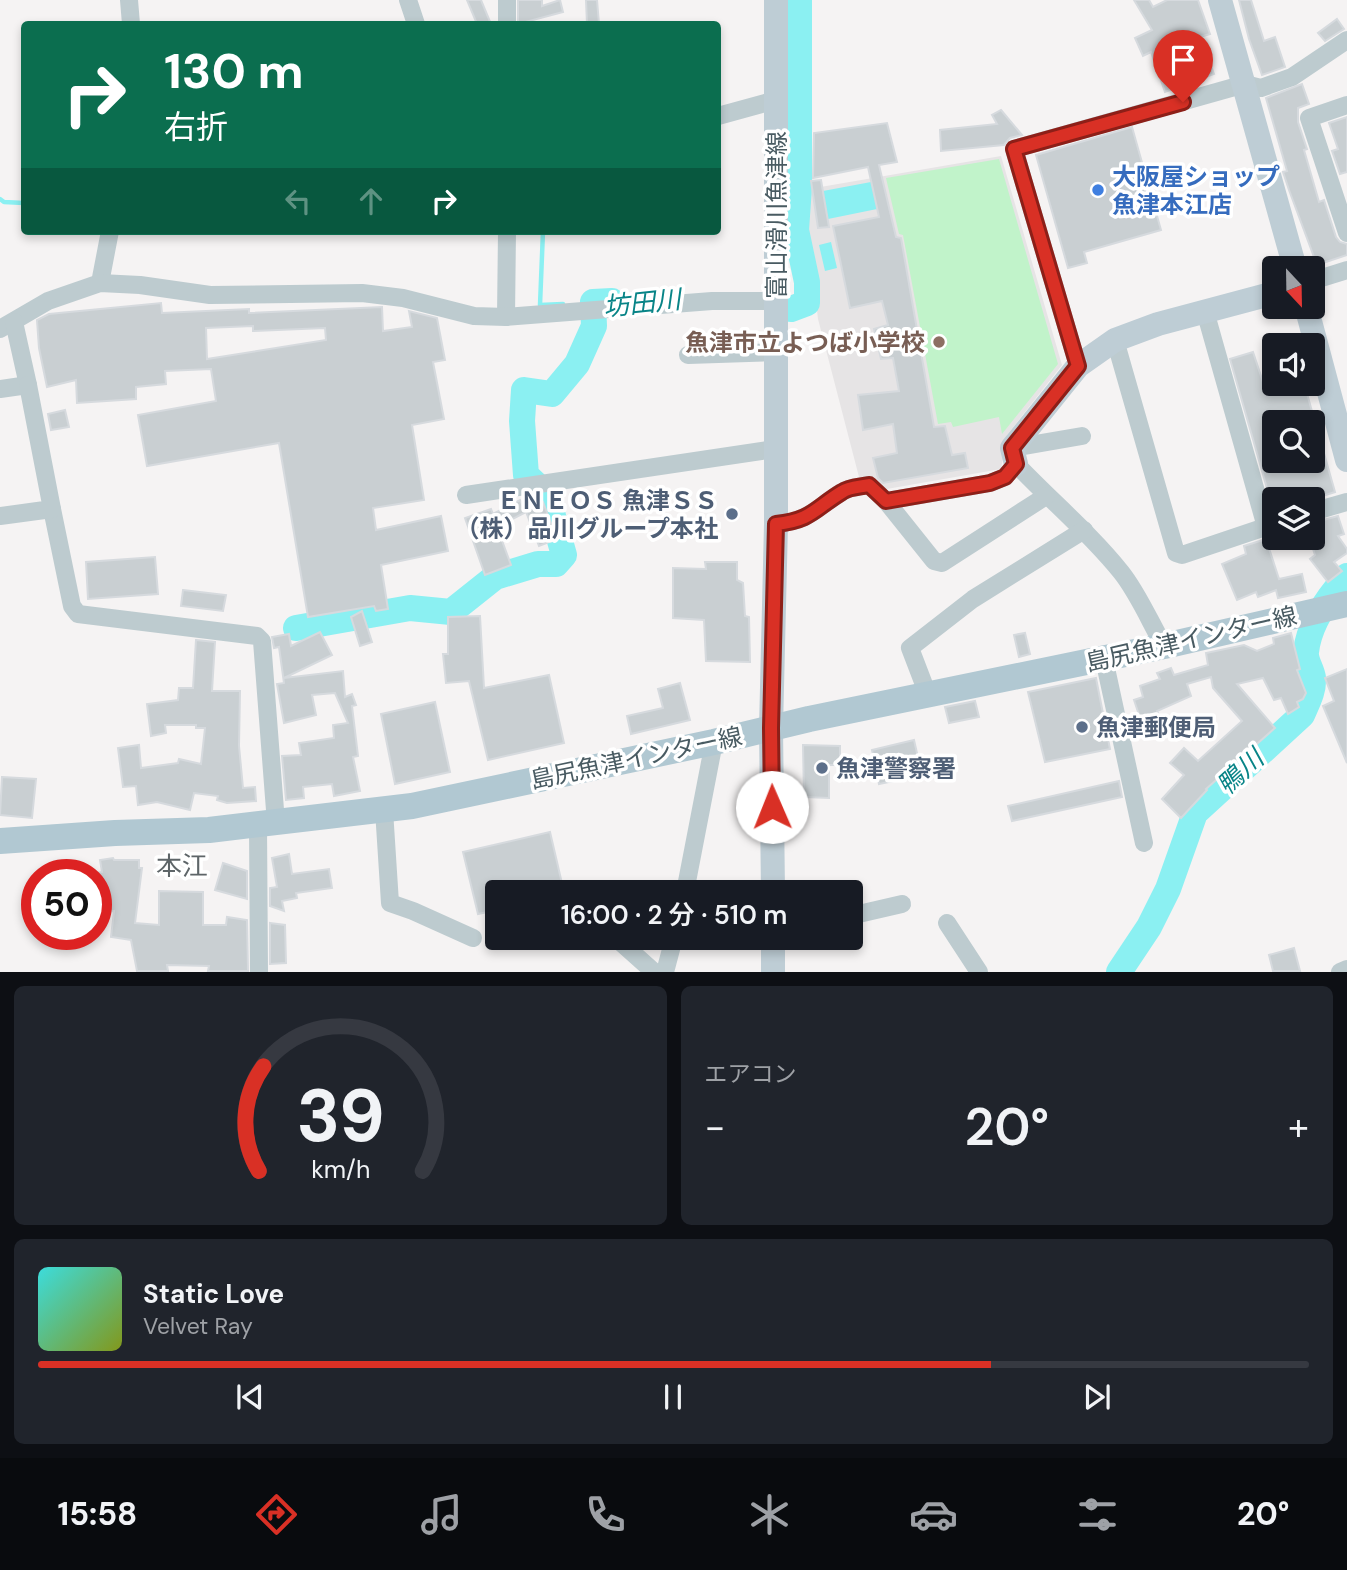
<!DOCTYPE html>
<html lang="ja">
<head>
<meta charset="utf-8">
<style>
	body { margin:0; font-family:"DM Sans","Noto Sans JP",sans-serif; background:#20242c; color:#f1f3f6; height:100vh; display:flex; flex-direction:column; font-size:26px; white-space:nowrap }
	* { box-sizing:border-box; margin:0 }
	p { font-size:23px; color:#9ea1a6 }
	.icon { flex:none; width:38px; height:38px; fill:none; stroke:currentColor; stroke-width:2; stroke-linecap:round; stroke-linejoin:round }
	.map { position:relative; height:972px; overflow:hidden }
	.drawer { display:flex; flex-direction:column; gap:14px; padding:14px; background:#0d0f14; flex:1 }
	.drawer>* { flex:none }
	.guide { position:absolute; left:21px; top:21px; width:700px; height:214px; border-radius:7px; box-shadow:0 4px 10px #0003; background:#0b6e4f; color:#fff; overflow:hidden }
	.needle { width:46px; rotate:158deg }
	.controls { position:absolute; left:1262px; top:256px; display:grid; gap:14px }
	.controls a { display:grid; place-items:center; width:63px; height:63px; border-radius:7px; background:#171b24; box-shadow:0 4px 10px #0003; font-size:35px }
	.speed { position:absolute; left:21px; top:859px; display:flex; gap:14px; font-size:35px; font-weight:700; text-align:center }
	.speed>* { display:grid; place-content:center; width:91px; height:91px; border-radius:50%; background:#171b24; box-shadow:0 4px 10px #0003; line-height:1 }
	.speed .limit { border:10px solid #d22; background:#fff; color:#111 }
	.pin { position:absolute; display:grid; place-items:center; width:60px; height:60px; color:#fff; margin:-72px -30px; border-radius:50% 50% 50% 0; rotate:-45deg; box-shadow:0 0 7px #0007 }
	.pin .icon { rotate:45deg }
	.me { position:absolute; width:77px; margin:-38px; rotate:359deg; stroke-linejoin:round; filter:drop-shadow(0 0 5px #0008) }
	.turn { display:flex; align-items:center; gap:24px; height:147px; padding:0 28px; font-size:32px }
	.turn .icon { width:91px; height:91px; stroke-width:2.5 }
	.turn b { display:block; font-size:49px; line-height:60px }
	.lanes { display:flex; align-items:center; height:66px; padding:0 28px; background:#0003; justify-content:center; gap:35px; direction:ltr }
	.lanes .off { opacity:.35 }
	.big { font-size:52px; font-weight:600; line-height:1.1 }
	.drawer .widget { flex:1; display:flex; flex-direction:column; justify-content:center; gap:10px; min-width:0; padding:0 24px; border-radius:10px; background:#20242c }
	.drawer .dial { align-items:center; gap:0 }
	.dial svg { height:182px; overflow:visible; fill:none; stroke:#363941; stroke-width:7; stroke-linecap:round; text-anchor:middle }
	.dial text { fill:#f1f3f6; stroke:none }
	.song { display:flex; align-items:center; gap:21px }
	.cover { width:84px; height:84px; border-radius:10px; background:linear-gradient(135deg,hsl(180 70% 55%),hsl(70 70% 35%)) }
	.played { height:7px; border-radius:4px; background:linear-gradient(90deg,#d93025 75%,#363941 75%) }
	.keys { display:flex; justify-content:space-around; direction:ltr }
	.heat { display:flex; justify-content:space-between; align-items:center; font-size:38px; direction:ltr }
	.drawer .tiles { flex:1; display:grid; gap:14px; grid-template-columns:1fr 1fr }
	.widget:last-child { grid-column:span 2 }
	.trip { position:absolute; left:485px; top:880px; width:378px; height:70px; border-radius:7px; background:#171b24; box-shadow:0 4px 10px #0003; font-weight:600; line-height:70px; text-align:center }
	.tabs { display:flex; height:112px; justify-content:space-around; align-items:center; background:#090b0e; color:#9ea1a6 }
	.tabs .icon { width:49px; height:49px }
	.tabs .current { color:#d93025 }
	.tabs b { font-size:32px; color:#f1f3f6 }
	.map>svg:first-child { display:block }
	.education { fill:#e6e4e5 }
	.green { fill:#c1f3ca }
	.water { fill:#8bf0f2 }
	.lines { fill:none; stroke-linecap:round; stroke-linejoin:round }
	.stream { stroke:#8bf0f2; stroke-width:4.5 }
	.river { stroke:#8bf0f2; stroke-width:26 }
	.building { fill:#c9cfd2; stroke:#d6dade; stroke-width:2; fill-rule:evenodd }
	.street { stroke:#bdcbcf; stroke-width:18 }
	.secondary { stroke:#becdd5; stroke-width:24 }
	.primary { stroke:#b1c8d2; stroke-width:26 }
	.route-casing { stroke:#8d1f18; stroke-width:18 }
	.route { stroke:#d93025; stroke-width:12 }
	.shop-dot { fill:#3f7fe0; stroke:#fff; stroke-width:2.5 }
	.education-dot { fill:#8d6e63; stroke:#fff; stroke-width:2.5 }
	.service-dot { fill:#5c6f8a; stroke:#fff; stroke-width:2.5 }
	.labels { text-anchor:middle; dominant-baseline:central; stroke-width:7; stroke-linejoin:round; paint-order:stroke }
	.shop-label { font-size:24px; font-weight:bold; fill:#366cbe; stroke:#fff; text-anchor:start }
	.street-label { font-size:24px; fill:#495b62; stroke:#fff }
	.education-label { font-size:24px; font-weight:bold; fill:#785e54; stroke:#fff; text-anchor:end }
	.service-label { font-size:24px; font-weight:bold; fill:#4e5e75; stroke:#fff; text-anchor:start }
	.water-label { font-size:26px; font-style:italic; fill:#088487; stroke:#fff }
	.neighbourhood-label { font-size:26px; fill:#5e6568; stroke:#fff }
</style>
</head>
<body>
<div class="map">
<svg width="1347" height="972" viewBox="0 0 1347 972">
	<rect width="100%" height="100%" fill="#f5f3f3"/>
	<path class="education" d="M1001 156 1062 365 1007 435 1001 469 881 490 874 480 859 477 818 319 803 190Z"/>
	<path class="green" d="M999 159 1058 364 1002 434 999 417 953 427 951 422 938 424 903 235 899 234 886 178Z"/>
	<g class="water">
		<path d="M871 182 877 209 828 219 823 191Z"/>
		<path d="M831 242 837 268 825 271 819 245Z"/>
	</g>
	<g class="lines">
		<g class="stream">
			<path d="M0 199 4 202 24 203"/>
			<path d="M543 231 540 305 563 304"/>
		</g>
		<g class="river">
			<path d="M791 309 807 303V282L796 230 799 187V0"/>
			<path d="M296 628 410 608 451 612 495 577 538 564H556L564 555 547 495 526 475 522 421 524 390 552 394 577 364 594 326 593 302 612 301"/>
			<path d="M1119 972 1149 927 1168 889 1195 813 1302 715C1307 703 1314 691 1313 678 1312 669 1305 661 1306 652 1309 623 1328 597 1347 576"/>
		</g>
	</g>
	<g class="building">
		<path d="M467 0H481L491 24H477Z"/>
		<path d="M518 0H542V6L560 0 563 12 518 24Z"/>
		<path d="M586 0H597L599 24H587Z"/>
		<path d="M1134 0H1149L1153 7 1167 0H1198L1210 34 1200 37 1214 74 1165 92 1151 52 1143 56 1135 38 1152 30Z"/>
		<path d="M1239 0H1251L1264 41 1275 37 1285 67 1262 75 1249 39Z"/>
		<path d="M1337 19 1344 29 1325 41 1318 33Z"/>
		<path d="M1302 84 1309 104 1298 108V122L1307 149 1304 150 1319 202 1324 200 1336 237 1340 242 1347 244V255L1317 265 1289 190 1283 172 1287 171 1266 98Z"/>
		<path d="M1001 110 1022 135 1010 138 1004 145 941 151 940 130 997 124 992 115Z"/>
		<path d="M1347 117V172L1340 174 1332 151 1338 149 1329 123Z"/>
		<path d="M887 123 897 162 879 165 896 237 901 238 934 427 945 426 952 455 965 453 968 468 883 483 878 478 873 458 897 453 893 424 863 430 858 395 899 391 893 358 881 359 874 329 888 325 882 301 850 308 833 226 879 217 868 167 813 178 814 133Z"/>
		<path d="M1132 127 1161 230 1084 252 1087 263 1068 268 1036 155Z"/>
		<path d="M821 180 829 227 818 228 811 181Z"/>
		<path d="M161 303 162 313 249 309V313L382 307 383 331 412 327 409 311 437 318 445 360 433 362 444 419 412 425 424 500 373 508 376 530 441 516 448 551 381 565 388 609 376 611 374 606 308 617 279 443 147 466 138 415 216 401 211 369 165 371 166 384 136 387V399L77 403 76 380 47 387 39 348 37 320 49 314ZM253 326V331L325 328 326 340 207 359 206 328Z"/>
		<path d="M1253 352 1266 391 1293 383H1304L1315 422H1274V460H1312V425H1316L1335 492 1313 499H1270L1230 359Z"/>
		<path d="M65 410 69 427 51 430 48 414Z"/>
		<path d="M520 500 526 512 497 527 511 565 485 575 465 518 491 509 493 514Z"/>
		<path d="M543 502 557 539 539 546 525 509Z"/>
		<path d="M1338 516 1344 534 1338 536 1347 549V553L1334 562 1342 571 1328 582 1310 559 1315 555 1309 537H1312V523Z"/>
		<path d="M1266 539 1279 579 1302 574 1306 592 1278 598 1276 590 1258 597 1256 592 1237 600 1222 564 1246 554 1244 546Z"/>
		<path d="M155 557 158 594 88 599 86 562Z"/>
		<path d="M705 562H737V580L743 583 745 616 749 617 750 662 706 661 704 620 673 618V568L706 569Z"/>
		<path d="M183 590 226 595 223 611 181 606Z"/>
		<path d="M362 611 372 642 360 646 351 617Z"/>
		<path d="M480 616 484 688 549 675 564 743 488 760 469 681 446 683 443 654H448V617Z"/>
		<path d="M320 632 332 655 284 678 343 671 345 697 352 694 356 705 352 706 358 756 353 757 360 791 334 796 332 784 303 787 304 798 286 800 282 756 301 755 299 743 334 738 333 725 348 723 335 693 312 695 316 715 284 723 277 684 284 683 279 647 274 648 272 637 289 634 291 646Z"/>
		<path d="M1025 633 1030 654 1019 657 1014 635Z"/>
		<path d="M1291 633 1300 669 1297 670 1306 693 1303 699 1297 702 1299 707 1288 714 1281 698 1274 700 1263 678 1237 684 1275 728 1206 789 1207 790 1181 818 1162 799 1184 775 1170 763 1184 748 1198 761 1242 721 1213 688 1211 677 1187 684 1191 696 1157 711 1161 720 1143 727 1134 700 1143 697 1140 686 1160 679 1157 673 1171 668 1174 675 1208 665 1206 653 1244 645 1257 651 1274 644 1273 638Z"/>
		<path d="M196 640 215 642 212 691H240L239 746 243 788 255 787 256 801 227 803 217 800 218 796 194 793 190 810 157 802 138 805 136 786 123 787 118 748 139 745 141 768 178 763 179 759 201 764 205 728H196V725H165L166 733 151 736 147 704 178 700 179 688H193Z"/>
		<path d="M1347 669V763L1323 706 1334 701 1325 678Z"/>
		<path d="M1096 678 1110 749 1045 762 1028 692Z"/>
		<path d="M680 683 690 720 631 734 627 716 663 708 658 689Z"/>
		<path d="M975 701 979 717 949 723 945 707Z"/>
		<path d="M435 702 450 772 395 784 381 714Z"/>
		<path d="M914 740 922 775 879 784 872 750Z"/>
		<path d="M803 745 840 746V765H829V798L804 797Z"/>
		<path d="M2 777 36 779 32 818 0 815Z"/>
		<path d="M1119 781 1122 797 1012 821 1008 806Z"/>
		<path d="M550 832 564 892H497V910L478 914 463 852Z"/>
		<path d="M289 854 292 874 329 869 332 888 296 893 297 898 282 901 284 911 270 906V888L277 887 272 858Z"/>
		<path d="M113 858 114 860H139V868H142L135 923 159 925V891L203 892V925H226L227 917 247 920 248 971H208L209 966 167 965 168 971H137L131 940 111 937 114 911 96 914V873L102 872 100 860Z"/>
		<path d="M223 863 247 871V899L215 890Z"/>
		<path d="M270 923 285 925 286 963 270 964Z"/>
		<path d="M1294 948 1300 971H1273L1269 955Z"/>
	</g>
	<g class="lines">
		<g class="street">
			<path d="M129 0 131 24"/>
			<path d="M408 0 416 24"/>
			<path d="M507 0V24"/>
			<path d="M1347 105 1309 118 1347 233"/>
			<path d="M718 116 776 100"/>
			<path d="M1312 281 1347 270"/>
			<path d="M100 283 110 231"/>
			<path d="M1205 311 1266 527"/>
			<path d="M506 317 507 231"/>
			<path d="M0 329 48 301 100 283 140 285 210 295 362 293 403 298 474 316 506 317 712 301H776"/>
			<path d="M1115 340 1176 553 1182 555 1274 524"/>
			<path d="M688 355 776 352"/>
			<path d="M1078 366 1014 149 1245 84 1261 88 1292 77 1347 40"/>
			<path d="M0 389 28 385 14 322"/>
			<path d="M1012 448 1082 436"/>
			<path d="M466 495 775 449"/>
			<path d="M886 501 990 483 1005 477 1016 464C1050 500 1089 532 1121 572 1138 593 1150 622 1164 646"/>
			<path d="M52 509 72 606 78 614 257 636 262 641 276 823"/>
			<path d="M1312 512 1347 502"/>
			<path d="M0 516 52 509 28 385"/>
			<path d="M776 524C812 520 814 509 842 492 849 487 860 487 869 485L886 501 934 561 942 563 1046 496"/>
			<path d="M1104 659 1144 843"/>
			<path d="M928 695 910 648 973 599 1084 530"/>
			<path d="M384 810 390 903 413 911 473 938"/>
			<path d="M258 825 259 972"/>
			<path d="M685 892 714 742"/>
			<path d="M850 916 902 904"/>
			<path d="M947 923 979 972"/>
			<path d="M616 938 654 972"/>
			<path d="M665 972 674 938"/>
			<path d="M1340 972 1347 969"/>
		</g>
		<g class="secondary">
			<path d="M1220 0 1295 268"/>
			<path d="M1306 306 1347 460"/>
			<path d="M1016 464 1012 448 1078 366 1115 340 1158 324 1274 293"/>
			<path d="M773 892 771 728 776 524V0"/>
			<path d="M773 938V972"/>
		</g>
		<path class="primary" d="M0 841 115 833 209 830 412 806 714 742 809 719 1164 646 1347 604"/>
	</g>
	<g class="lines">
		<defs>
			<path id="route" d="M772 807 771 728 776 524C812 520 814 509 842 492 849 487 860 487 869 485L886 501 990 483 1005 477 1016 464 1012 448 1078 366 1014 149 1183 102"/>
		</defs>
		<use href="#route" class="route-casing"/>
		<use href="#route" class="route"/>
	</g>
	<circle class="shop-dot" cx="1098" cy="190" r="7"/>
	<circle class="education-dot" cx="939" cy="342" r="7"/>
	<g class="service-dot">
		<circle cx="732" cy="514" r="7"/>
		<circle cx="1082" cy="727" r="7"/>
		<circle cx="822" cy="768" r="7"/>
	</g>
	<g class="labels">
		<g class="shop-label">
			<text x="1112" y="176">大阪屋ショップ<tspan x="1112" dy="28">魚津本江店</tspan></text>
		</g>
		<g class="street-label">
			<text transform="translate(776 215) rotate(-90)">富山滑川魚津線</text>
			<text transform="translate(1191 639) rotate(-13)">島尻魚津インター線</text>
			<text transform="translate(636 758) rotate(-12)">島尻魚津インター線</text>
		</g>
		<g class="education-label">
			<text x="925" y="342">魚津市立よつば小学校</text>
		</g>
		<g class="service-label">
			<text x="718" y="500" text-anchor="end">ＥＮＥＯＳ 魚津ＳＳ<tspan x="718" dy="28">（株）品川グループ本社</tspan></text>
			<text x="1096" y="727">魚津郵便局</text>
			<text x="836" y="768">魚津警察署</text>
		</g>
		<g class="water-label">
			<text transform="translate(642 303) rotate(-6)">坊田川</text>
			<text transform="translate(1240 772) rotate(-43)">鴨川</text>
		</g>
		<g class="neighbourhood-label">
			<text x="182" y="866">本江</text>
		</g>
	</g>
</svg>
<div class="controls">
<a><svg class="needle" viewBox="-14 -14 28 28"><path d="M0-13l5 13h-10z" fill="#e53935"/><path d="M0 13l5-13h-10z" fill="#9ea1a6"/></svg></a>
<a><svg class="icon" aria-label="sound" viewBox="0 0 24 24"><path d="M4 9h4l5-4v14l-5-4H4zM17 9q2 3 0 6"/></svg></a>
<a><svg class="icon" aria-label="search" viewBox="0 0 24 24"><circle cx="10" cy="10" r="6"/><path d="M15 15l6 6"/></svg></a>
<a><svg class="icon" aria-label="layers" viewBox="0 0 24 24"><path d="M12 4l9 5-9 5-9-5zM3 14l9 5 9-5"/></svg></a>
</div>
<div class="speed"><div class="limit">50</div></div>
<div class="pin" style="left:1183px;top:102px;background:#d93025"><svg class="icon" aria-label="arrive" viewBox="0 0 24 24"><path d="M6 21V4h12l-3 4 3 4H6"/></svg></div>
<svg class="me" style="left:772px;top:807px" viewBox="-20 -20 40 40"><circle r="19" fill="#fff"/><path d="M0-13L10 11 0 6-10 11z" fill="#d93025"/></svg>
<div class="trip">16:00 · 2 分 · 510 m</div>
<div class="guide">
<div class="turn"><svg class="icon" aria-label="right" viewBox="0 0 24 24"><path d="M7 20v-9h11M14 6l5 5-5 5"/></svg><div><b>130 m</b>右折</div></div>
<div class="lanes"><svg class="icon off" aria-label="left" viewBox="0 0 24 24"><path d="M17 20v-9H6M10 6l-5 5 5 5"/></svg><svg class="icon off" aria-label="ahead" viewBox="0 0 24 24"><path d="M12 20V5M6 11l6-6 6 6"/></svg><svg class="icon" aria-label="right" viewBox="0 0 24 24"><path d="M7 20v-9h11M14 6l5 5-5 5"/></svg></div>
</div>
</div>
<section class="drawer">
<div class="tiles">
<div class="widget dial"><svg viewBox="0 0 100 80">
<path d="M14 69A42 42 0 1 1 86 69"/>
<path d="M14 69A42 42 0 0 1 16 23" stroke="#d93025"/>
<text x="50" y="56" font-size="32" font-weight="700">39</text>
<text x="50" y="72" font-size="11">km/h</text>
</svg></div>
<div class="widget"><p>エアコン</p>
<div class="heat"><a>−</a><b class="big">20°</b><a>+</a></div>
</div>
<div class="widget">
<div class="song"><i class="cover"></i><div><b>Static Love</b><p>Velvet Ray</p></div></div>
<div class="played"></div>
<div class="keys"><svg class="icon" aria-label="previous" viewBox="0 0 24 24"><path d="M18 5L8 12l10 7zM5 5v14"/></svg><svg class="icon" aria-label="pause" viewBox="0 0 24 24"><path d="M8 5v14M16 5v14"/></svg><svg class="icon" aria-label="next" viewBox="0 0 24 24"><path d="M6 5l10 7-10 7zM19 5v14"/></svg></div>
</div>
</div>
</section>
<nav class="tabs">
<b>15:58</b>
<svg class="icon current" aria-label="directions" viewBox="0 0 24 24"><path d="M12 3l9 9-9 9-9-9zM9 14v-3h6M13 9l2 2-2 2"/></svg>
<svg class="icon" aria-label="music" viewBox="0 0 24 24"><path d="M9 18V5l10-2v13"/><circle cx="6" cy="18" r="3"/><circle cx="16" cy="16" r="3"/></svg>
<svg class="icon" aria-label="phone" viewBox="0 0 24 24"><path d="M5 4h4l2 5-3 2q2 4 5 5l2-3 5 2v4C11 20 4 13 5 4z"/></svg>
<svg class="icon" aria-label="climate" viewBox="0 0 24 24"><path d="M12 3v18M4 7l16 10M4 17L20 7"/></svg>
<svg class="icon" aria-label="car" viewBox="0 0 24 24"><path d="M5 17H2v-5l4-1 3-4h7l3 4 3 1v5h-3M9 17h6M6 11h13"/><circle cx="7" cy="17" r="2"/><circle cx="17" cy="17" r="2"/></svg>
<svg class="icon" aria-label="filters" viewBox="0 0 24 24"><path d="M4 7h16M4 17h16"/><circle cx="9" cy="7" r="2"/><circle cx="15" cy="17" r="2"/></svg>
<b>20°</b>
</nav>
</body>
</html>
